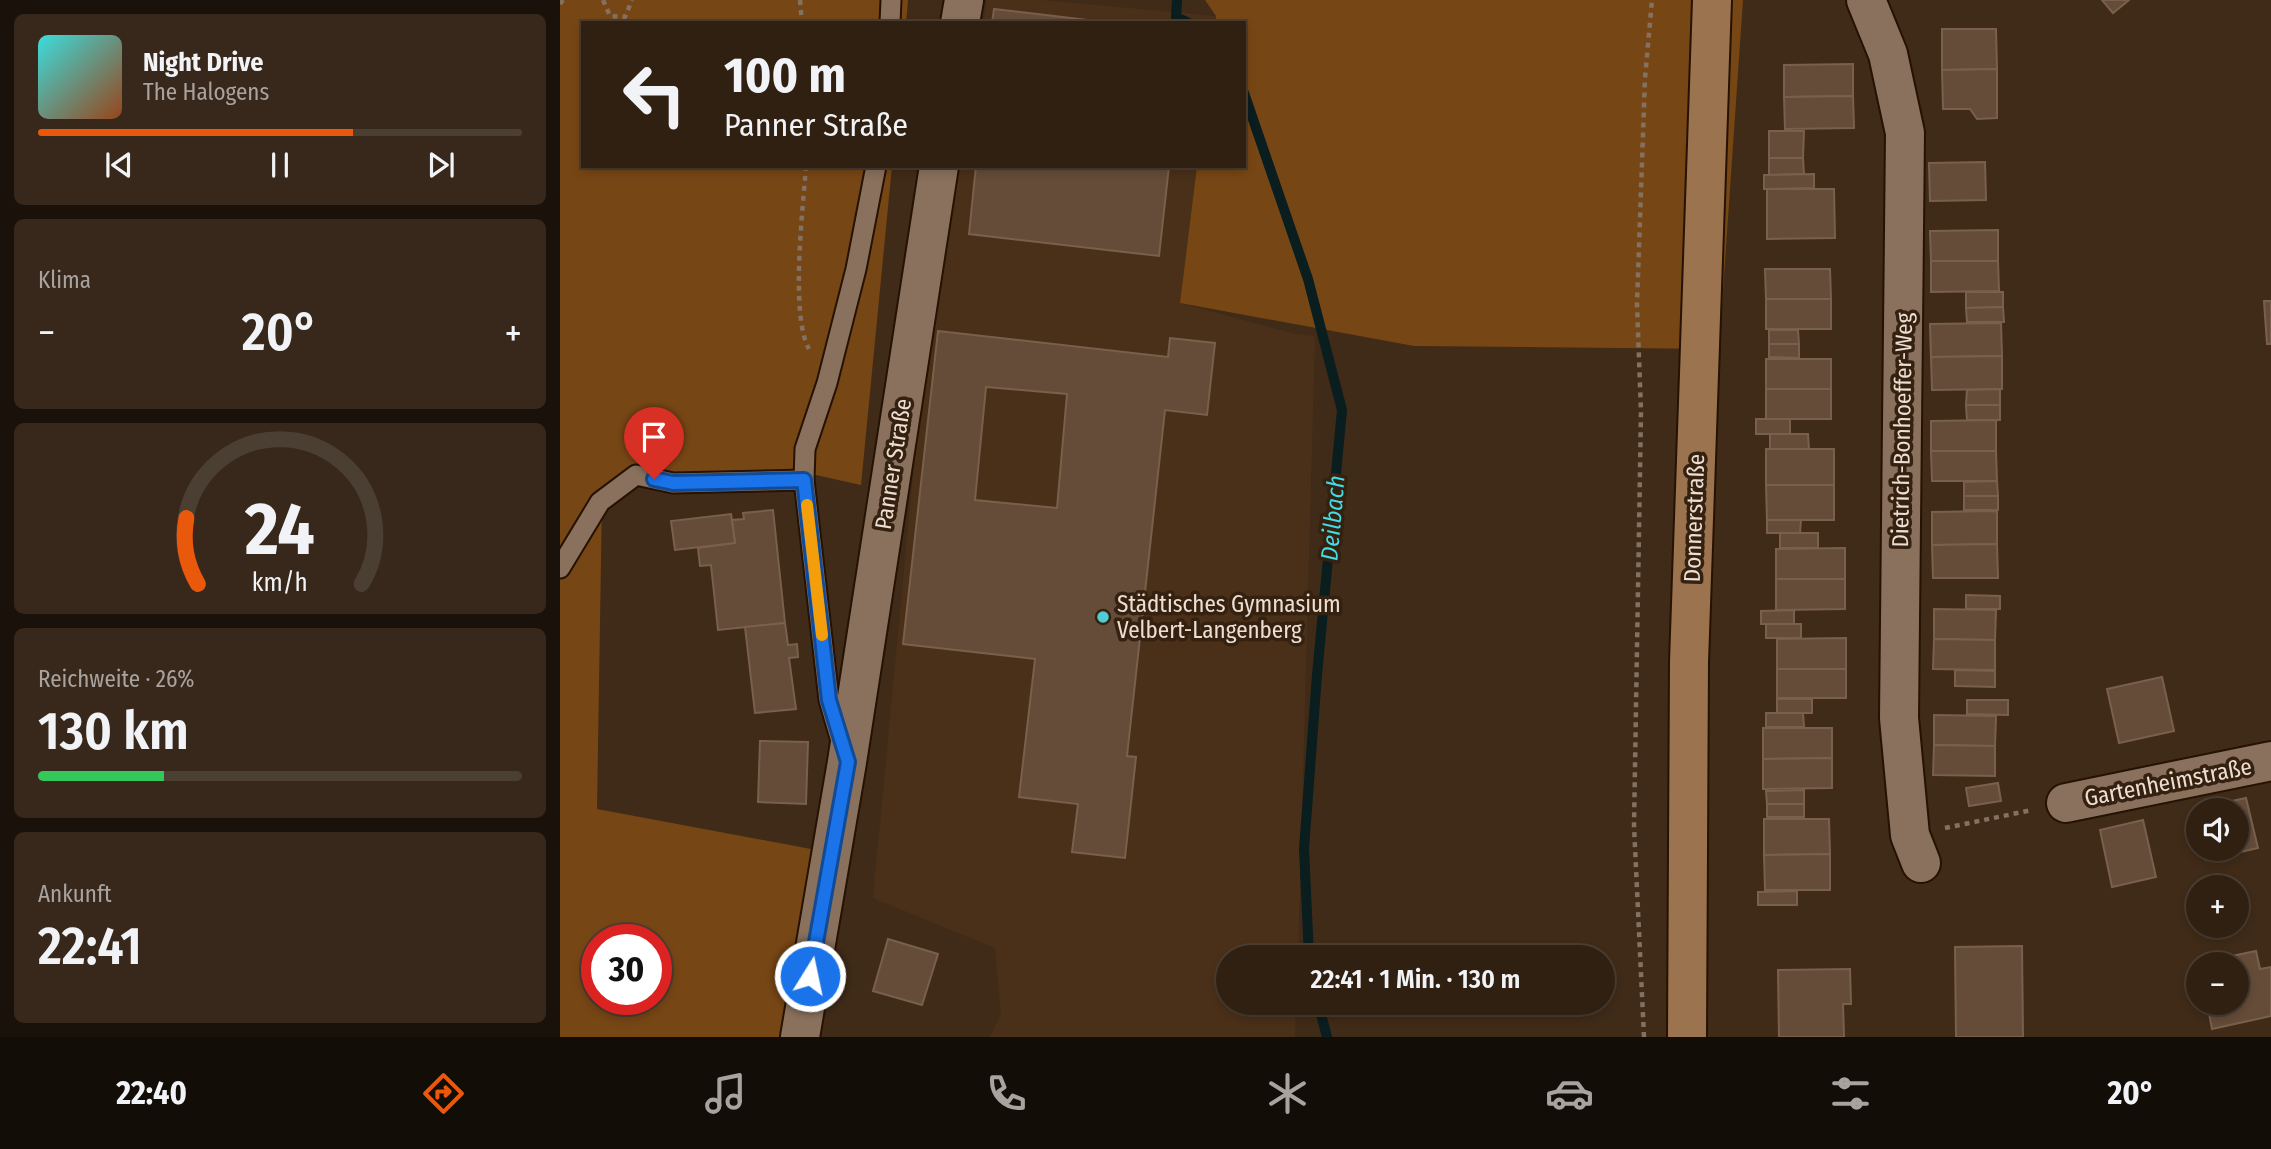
<!DOCTYPE html>
<html lang="de">
<head>
<meta charset="utf-8">
<style>
	body { margin:0; font-family:"Fira Sans Condensed",sans-serif; background:#38281b; color:#f1f3f6; height:100vh; display:flex; flex-direction:column; font-size:26px; white-space:nowrap }
	* { box-sizing:border-box; margin:0 }
	p { font-size:23px; color:#a8a39f }
	.icon { flex:none; width:38px; height:38px; fill:none; stroke:currentColor; stroke-width:2; stroke-linecap:round; stroke-linejoin:round }
	.map { position:relative; flex:1; overflow:hidden }
	.panel { display:flex; flex-direction:column; gap:14px; padding:14px; background:#1a120a; width:560px }
	.panel>* { flex:none }
	.top-card { position:absolute; left:21px; top:21px; width:665px; height:147px; border-radius:0px; box-shadow:0 4px 10px #0003,0 0 0 2px #4b3e32; background:#302012; color:#f1f3f6; overflow:hidden }
	.tools { position:absolute; left:1626px; top:798px; display:grid; gap:14px }
	.tools a { display:grid; place-items:center; width:63px; height:63px; border-radius:50%; background:#302012; box-shadow:0 4px 10px #0003,0 0 0 2px #4b3e32; font-size:35px }
	.speed { position:absolute; left:21px; top:924px; display:flex; gap:14px; font-size:35px; font-weight:700; text-align:center }
	.speed>* { display:grid; place-content:center; width:91px; height:91px; border-radius:50%; background:#302012; box-shadow:0 4px 10px #0003,0 0 0 2px #4b3e32; line-height:1 }
	.speed .limit { border:10px solid #d22; background:#fff; color:#111 }
	.pin { position:absolute; display:grid; place-items:center; width:60px; height:60px; color:#fff; margin:-72px -30px; border-radius:50% 50% 50% 0; rotate:-45deg; box-shadow:0 0 7px #0007 }
	.pin .icon { rotate:45deg }
	.me { position:absolute; width:77px; margin:-38px; rotate:10deg; stroke-linejoin:round; filter:drop-shadow(0 0 5px #0008) }
	.turn { display:flex; align-items:center; gap:24px; height:147px; padding:0 28px; font-size:32px }
	.turn .icon { width:91px; height:91px; stroke-width:2.5 }
	.turn b { display:block; font-size:49px; line-height:60px }
	.big { font-size:52px; font-weight:600; line-height:1.1 }
	.panel .card { flex:1; display:flex; flex-direction:column; justify-content:center; gap:10px; min-width:0; padding:0 24px; border-radius:10px; background:#38281b }
	.panel .dial { align-items:center; gap:0 }
	.dial svg { height:182px; overflow:visible; fill:none; stroke:#4b3e32; stroke-width:7; stroke-linecap:round; text-anchor:middle }
	.dial text { fill:#f1f3f6; stroke:none }
	.song { display:flex; align-items:center; gap:21px }
	.cover { width:84px; height:84px; border-radius:10px; background:linear-gradient(135deg,hsl(180 70% 55%),hsl(20 70% 35%)) }
	.played { height:7px; border-radius:4px; background:linear-gradient(90deg,#ea580c 65%,#4b3e32 65%) }
	.keys { display:flex; justify-content:space-around; direction:ltr }
	.heat { display:flex; justify-content:space-between; align-items:center; font-size:38px; direction:ltr }
	.charge { height:10px; border-radius:5px; background:linear-gradient(90deg,#34c759 26%,#4b3e32 0) }
	.trip { position:absolute; left:656px; top:945px; width:399px; height:70px; border-radius:35px; background:#302012; box-shadow:0 4px 10px #0003,0 0 0 2px #4b3e32; font-weight:600; line-height:70px; text-align:center }
	.tabs { display:flex; height:112px; justify-content:space-around; align-items:center; background:#130d07; color:#a8a39f }
	.tabs .icon { width:49px; height:49px }
	.tabs .on { color:#ea580c }
	.tabs b { font-size:32px; color:#f1f3f6 }
	main { display:flex; flex:1; min-height:0 }
	.map>svg:first-child { display:block }
	.built { fill:#4b3019 }
	.green { fill:#774615; fill-rule:evenodd }
	.lines { fill:none; stroke-linecap:round; stroke-linejoin:round }
	.stream { stroke:#0a1d1f; stroke-width:10 }
	.building { fill:#644c39; stroke:#79604d; stroke-width:2; fill-rule:evenodd }
	.lane-casing { stroke:#261202; stroke-width:23 }
	.street-casing { stroke:#261202; stroke-width:42 }
	.secondary-casing { stroke:#261202; stroke-width:42 }
	.path { stroke:#847161; stroke-width:4.5; stroke-dasharray:5 5; stroke-linecap:butt }
	.lane { stroke:#8a715d; stroke-width:19 }
	.street { stroke:#8a715d; stroke-width:38 }
	.secondary { stroke:#9b734e; stroke-width:38 }
	.route-casing { stroke:#114b97; stroke-width:18 }
	.route { stroke:#1a73e8; stroke-width:12 }
	.slow { stroke:#f59e0b; stroke-width:12 }
	.poi-dot { fill:#51ccd4; stroke:#35210f; stroke-width:2.5 }
	.labels { text-anchor:middle; dominant-baseline:central; stroke-width:7; stroke-linejoin:round; paint-order:stroke }
	.street-label { font-size:23px; fill:#edded3; stroke:#35210f }
	.poi-label { font-size:23px; fill:#edded3; stroke:#35210f; text-anchor:start }
	.water-label { font-size:24px; font-style:italic; fill:#41dde6; stroke:#35210f }
</style>
</head>
<body>
<main>
<section class="panel">
<div class="card">
<div class="song"><i class="cover"></i><div><b>Night Drive</b><p>The Halogens</p></div></div>
<div class="played"></div>
<div class="keys"><svg class="icon" aria-label="previous" viewBox="0 0 24 24"><path d="M18 5L8 12l10 7zM5 5v14"/></svg><svg class="icon" aria-label="pause" viewBox="0 0 24 24"><path d="M8 5v14M16 5v14"/></svg><svg class="icon" aria-label="next" viewBox="0 0 24 24"><path d="M6 5l10 7-10 7zM19 5v14"/></svg></div>
</div>
<div class="card"><p>Klima</p>
<div class="heat"><a>−</a><b class="big">20°</b><a>+</a></div>
</div>
<div class="card dial"><svg viewBox="0 0 100 80">
<path d="M14 69A42 42 0 1 1 86 69"/>
<path d="M14 69A42 42 0 0 1 9 40" stroke="#ea580c"/>
<text x="50" y="56" font-size="32" font-weight="700">24</text>
<text x="50" y="72" font-size="11">km/h</text>
</svg></div>
<div class="card"><p>Reichweite · 26%</p><b class="big">130 km</b><div class="charge"></div></div>
<div class="card"><p>Ankunft</p><b class="big">22:41</b></div>
</section>
<div class="map">
<svg width="1711" height="1037" viewBox="0 0 1711 1037">
	<rect width="100%" height="100%" fill="#402b18"/>
	<g class="built">
		<path d="M427 0H481L656 16V23H423Z"/>
		<path d="M396 166H637L620 303 735 334 755 336 738 957H668V1003H736L735 1037H430L441 1014 435 948 313 898 369 307Z"/>
	</g>
	<g class="green">
		<path d="M0 0H348L346 23H23V166H332L301 485 256 475 75 473 42 498 37 809 251 849 230 1037H0ZM37 940H96V999H37Z"/>
		<path d="M645 0H1183L1159 349 854 346 620 303 637 166H684V23H656V16Z"/>
	</g>
	<g class="lines">
		<g class="stream">
			<path d="M617 0 616 17 629 23"/>
			<path d="M684 93 748 279 782 410 757 675 744 849 749 957"/>
			<path d="M758 1003 767 1037"/>
		</g>
	</g>
	<g class="building">
		<path d="M1542 0H1569L1553 13Z"/>
		<path d="M434 9 553 23H432Z"/>
		<path d="M1382 29H1436L1437 69 1382 70Z"/>
		<path d="M1293 64V96L1224 97V65Z"/>
		<path d="M1437 69V118L1417 119 1410 109H1383L1382 70Z"/>
		<path d="M1293 96 1294 128 1225 129 1224 97Z"/>
		<path d="M1209 131H1244L1243 158H1209Z"/>
		<path d="M1209 158H1243L1244 174 1209 175Z"/>
		<path d="M1425 162 1426 200 1370 201 1369 163Z"/>
		<path d="M416 166H609L599 256 409 234Z"/>
		<path d="M1254 174V188L1204 189V175Z"/>
		<path d="M1207 189H1274L1275 238 1207 239Z"/>
		<path d="M1438 230V261H1371L1370 231Z"/>
		<path d="M1371 261H1438L1439 291 1371 292Z"/>
		<path d="M1205 269H1270L1271 299H1206Z"/>
		<path d="M1406 292H1443V307L1406 308Z"/>
		<rect x="1206" y="299" width="65" height="30"/>
		<path d="M1704 301H1711V344H1707Z"/>
		<path d="M1443 307 1444 322H1407L1406 308Z"/>
		<path d="M1441 323 1442 356 1371 357 1370 324Z"/>
		<path d="M1209 330H1238L1239 344H1209Z"/>
		<path d="M378 331 608 357 610 338 655 343 647 415 605 410 567 756 576 757 565 858 512 852 518 804 459 797 475 659 343 644ZM426 387 507 394 497 508 415 500Z"/>
		<path d="M1209 344H1239V358L1209 357Z"/>
		<path d="M1442 356V389L1372 390 1371 357Z"/>
		<rect x="1206" y="359" width="65" height="30"/>
		<rect x="1206" y="389" width="65" height="30"/>
		<path d="M1440 389V405H1406L1407 390Z"/>
		<path d="M1406 405H1440V420H1407Z"/>
		<rect x="1196" y="419" width="34" height="15"/>
		<path d="M1436 420V451H1371V421Z"/>
		<path d="M1210 434H1248L1249 449H1210Z"/>
		<rect x="1206" y="449" width="68" height="36"/>
		<path d="M1371 451H1436L1437 481H1372Z"/>
		<path d="M1437 481 1438 496H1404V482Z"/>
		<path d="M1206 485H1274V520H1207Z"/>
		<rect x="1404" y="496" width="34" height="14"/>
		<path d="M213 510 225 623 158 630 151 565 140 566 138 548 175 543 172 520 184 519 183 513Z"/>
		<path d="M1437 511V544L1372 545V512Z"/>
		<path d="M171 514 175 543 115 550 111 521Z"/>
		<path d="M1207 520H1241L1240 533H1207Z"/>
		<rect x="1220" y="533" width="38" height="15"/>
		<path d="M1437 544 1438 578H1373L1372 545Z"/>
		<path d="M1285 548V579H1216V549Z"/>
		<path d="M1216 579H1285V609L1216 610Z"/>
		<path d="M1406 595 1440 596V609H1406Z"/>
		<path d="M1374 609 1436 610 1435 640 1374 639Z"/>
		<path d="M1234 610V624H1201V611Z"/>
		<path d="M225 623 228 645 237 644 238 657 229 658 236 709 195 713 185 627Z"/>
		<rect x="1206" y="624" width="35" height="14"/>
		<path d="M1286 638V669H1217V639Z"/>
		<path d="M1374 639 1435 640V670L1373 669Z"/>
		<rect x="1217" y="669" width="69" height="29"/>
		<path d="M1395 670 1435 671V687L1395 686Z"/>
		<path d="M1602 677 1614 731 1559 743 1547 689Z"/>
		<rect x="1217" y="699" width="35" height="14"/>
		<path d="M1407 700H1448V715L1407 714Z"/>
		<path d="M1206 713H1243L1244 727H1206Z"/>
		<path d="M1374 715 1436 716 1435 746 1374 745Z"/>
		<path d="M1203 728H1272V758L1203 759Z"/>
		<path d="M200 741 248 742 246 804 198 802Z"/>
		<path d="M1374 745 1435 746V776L1373 775Z"/>
		<path d="M1272 758V788L1203 789V759Z"/>
		<path d="M1438 783 1441 801 1409 806 1406 788Z"/>
		<path d="M1244 790V804H1207L1206 791Z"/>
		<path d="M1686 798 1698 848 1646 860 1644 849H1676V810H1638V823L1635 809Z"/>
		<rect x="1207" y="804" width="37" height="13"/>
		<path d="M1204 819H1269L1270 854 1204 855Z"/>
		<path d="M1583 820 1596 877 1552 887 1540 830Z"/>
		<path d="M1270 854V890H1205L1204 855Z"/>
		<path d="M1237 891V905H1198V892Z"/>
		<path d="M328 939 378 954 362 1005 313 991Z"/>
		<path d="M1462 946 1463 1037H1396L1395 947Z"/>
		<path d="M1696 951 1700 969 1711 967V1016L1652 1029 1647 1003H1676V964L1638 963Z"/>
		<path d="M1290 969 1291 1004H1283L1284 1037H1219L1218 970Z"/>
	</g>
	<g class="lines">
		<defs>
			<g id="lane">
				<path d="M330 23 331 0"/>
				<path d="M0 568 40 502 76 475 113 483 244 480"/>
				<path d="M281 741 269 700 244 480 245 449 267 383 296 269 316 166"/>
			</g>
			<g id="street">
				<path d="M1306 0 1328 54 1345 133 1339 718 1350 835 1361 863"/>
				<path d="M400 23 404 0"/>
				<path d="M1506 803 1711 761"/>
				<path d="M240 1037 287 762 379 166"/>
			</g>
			<path id="secondary" d="M1127 1037 1129 662 1152 0"/>
		</defs>
		<use href="#lane" class="lane-casing"/>
		<use href="#street" class="street-casing"/>
		<use href="#secondary" class="secondary-casing"/>
		<g class="path">
			<path d="M43 0 50 16 65 17 72 0"/>
			<path d="M240 0 242 23"/>
			<path d="M0 4 3 0"/>
			<path d="M246 166C243 208 230 315 249 349"/>
			<path d="M1385 828 1472 810"/>
			<path d="M1084 1037 1074 826 1081 412 1077 304 1085 78 1092 0"/>
		</g>
		<use href="#lane" class="lane"/>
		<use href="#street" class="street"/>
		<use href="#secondary" class="secondary"/>
	</g>
	<g class="lines">
		<defs>
			<path id="route" d="M94 479 113 483 244 480 269 700 288 762 250 976"/>
		</defs>
		<use href="#route" class="route-casing"/>
		<use href="#route" class="route"/>
		<path class="slow" d="M247 505 262 635"/>
	</g>
	<circle class="poi-dot" cx="543" cy="617" r="7"/>
	<g class="labels">
		<g class="street-label">
			<text transform="translate(1342 430) rotate(-89)">Dietrich-Bonhoeffer-Weg</text>
			<text transform="translate(333 464) rotate(-81)">Panner Straße</text>
			<text transform="translate(1134 518) rotate(-88)">Donnerstraße</text>
			<text transform="translate(1608 782) rotate(-11)">Gartenheimstraße</text>
		</g>
		<g class="poi-label">
			<text x="557" y="604">Städtisches Gymnasium<tspan x="557" dy="26">Velbert-Langenberg</tspan></text>
		</g>
		<g class="water-label">
			<text transform="translate(773 518) rotate(-85)">Deilbach</text>
		</g>
	</g>
</svg>
<div class="tools">
<a><svg class="icon" aria-label="sound" viewBox="0 0 24 24"><path d="M4 9h4l5-4v14l-5-4H4zM17 9q2 3 0 6"/></svg></a>
<a>+</a>
<a>−</a>
</div>
<div class="speed"><div class="limit">30</div></div>
<div class="pin" style="left:94px;top:479px;background:#d93025"><svg class="icon" aria-label="arrive" viewBox="0 0 24 24"><path d="M6 21V4h12l-3 4 3 4H6"/></svg></div>
<svg class="me" style="left:250px;top:976px" viewBox="-20 -20 40 40"><circle r="17" fill="#1a73e8" stroke="#fff" stroke-width="3"/><path d="M0-11L8 9 0 5-8 9z" fill="#fff"/></svg>
<div class="trip">22:41 · 1 Min. · 130 m</div>
<div class="top-card">
<div class="turn"><svg class="icon" aria-label="left" viewBox="0 0 24 24"><path d="M17 20v-9H6M10 6l-5 5 5 5"/></svg><div><b>100 m</b>Panner Straße</div></div>
</div>
</div>
</main>
<nav class="tabs">
<b>22:40</b>
<svg class="icon on" aria-label="directions" viewBox="0 0 24 24"><path d="M12 3l9 9-9 9-9-9zM9 14v-3h6M13 9l2 2-2 2"/></svg>
<svg class="icon" aria-label="music" viewBox="0 0 24 24"><path d="M9 18V5l10-2v13"/><circle cx="6" cy="18" r="3"/><circle cx="16" cy="16" r="3"/></svg>
<svg class="icon" aria-label="phone" viewBox="0 0 24 24"><path d="M5 4h4l2 5-3 2q2 4 5 5l2-3 5 2v4C11 20 4 13 5 4z"/></svg>
<svg class="icon" aria-label="climate" viewBox="0 0 24 24"><path d="M12 3v18M4 7l16 10M4 17L20 7"/></svg>
<svg class="icon" aria-label="car" viewBox="0 0 24 24"><path d="M5 17H2v-5l4-1 3-4h7l3 4 3 1v5h-3M9 17h6M6 11h13"/><circle cx="7" cy="17" r="2"/><circle cx="17" cy="17" r="2"/></svg>
<svg class="icon" aria-label="filters" viewBox="0 0 24 24"><path d="M4 7h16M4 17h16"/><circle cx="9" cy="7" r="2"/><circle cx="15" cy="17" r="2"/></svg>
<b>20°</b>
</nav>
</body>
</html>
